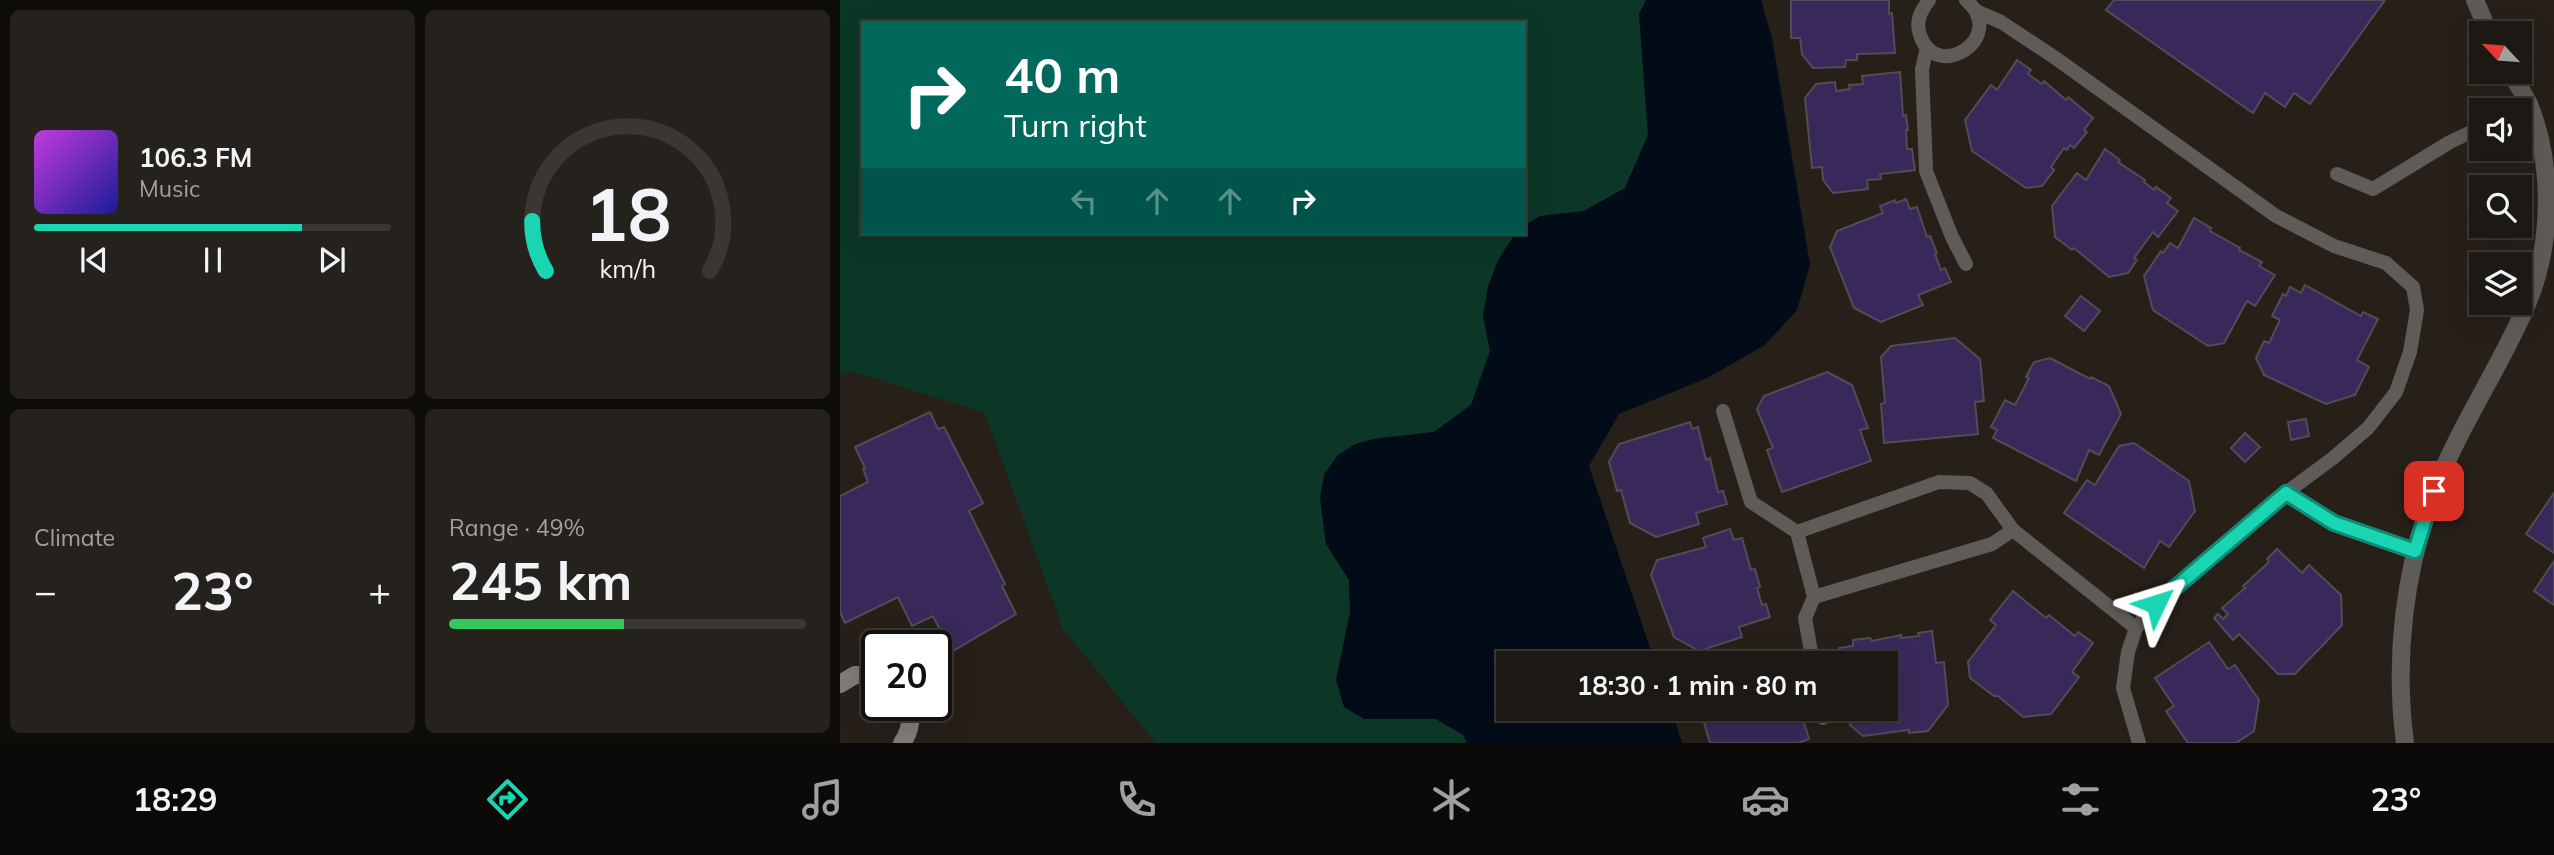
<!DOCTYPE html>
<html lang="en">
<head>
<meta charset="utf-8">
<style>
	body { margin:0; font-family:Mulish,sans-serif; background:#25211c; color:#f1f3f6; height:100vh; display:flex; flex-direction:column; font-size:26px; white-space:nowrap }
	* { box-sizing:border-box; margin:0 }
	p { font-size:23px; color:#a0a0a0 }
	.icon { flex:none; width:38px; height:38px; fill:none; stroke:currentColor; stroke-width:2; stroke-linecap:round; stroke-linejoin:round }
	.map { position:relative; flex:1; overflow:hidden }
	.sheet { display:flex; flex-direction:column; gap:10px; padding:10px; background:#0f0d0a; width:840px }
	.sheet>* { flex:none }
	.hud { position:absolute; left:21px; top:21px; width:665px; height:214px; border-radius:0px; box-shadow:0 7px 28px #0002,0 0 0 2px #3a3733; background:#00695c; color:#fff; overflow:hidden }
	.needle { width:46px; rotate:296deg }
	.fabs { position:absolute; left:1629px; top:21px; display:grid; gap:14px }
	.fabs a { display:grid; place-items:center; width:63px; height:63px; border-radius:0px; background:#1c1813; box-shadow:0 7px 28px #0002,0 0 0 2px #3a3733; font-size:35px }
	.speed { position:absolute; left:21px; top:630px; display:flex; gap:14px; font-size:35px; font-weight:700; text-align:center }
	.speed>* { display:grid; place-content:center; width:91px; height:91px; border-radius:50%; background:#1c1813; box-shadow:0 7px 28px #0002,0 0 0 2px #3a3733; line-height:1 }
	.speed .limit { border:4px solid #111; border-radius:10px; background:#fff; color:#111 }
	.pin { position:absolute; display:grid; place-items:center; width:60px; height:60px; color:#fff; margin:-30px; border-radius:14px; box-shadow:0 4px 10px #0006 }
	.me { position:absolute; width:77px; margin:-38px; rotate:49deg; stroke-linejoin:round; filter:drop-shadow(0 0 5px #0008) }
	.turn { display:flex; align-items:center; gap:24px; height:147px; padding:0 28px; font-size:32px }
	.turn .icon { width:91px; height:91px; stroke-width:2.5 }
	.turn b { display:block; font-size:49px; line-height:60px }
	.lanes { display:flex; align-items:center; height:66px; padding:0 28px; background:#0003; justify-content:center; gap:35px; direction:ltr }
	.lanes .off { opacity:.35 }
	.big { font-size:52px; font-weight:700; line-height:1.1 }
	.sheet .tile { flex:1; display:flex; flex-direction:column; justify-content:center; gap:10px; min-width:0; padding:0 24px; border-radius:10px; background:#25211c }
	.sheet .dial { align-items:center; gap:0 }
	.dial svg { height:182px; overflow:visible; fill:none; stroke:#3a3733; stroke-width:7; stroke-linecap:round; text-anchor:middle }
	.dial text { fill:#f1f3f6; stroke:none }
	.song { display:flex; align-items:center; gap:21px }
	.cover { width:84px; height:84px; border-radius:10px; background:linear-gradient(135deg,hsl(290 70% 55%),hsl(240 70% 35%)) }
	.played { height:7px; border-radius:4px; background:linear-gradient(90deg,#19d5b2 75%,#3a3733 75%) }
	.keys { display:flex; justify-content:space-around; direction:ltr }
	.heat { display:flex; justify-content:space-between; align-items:center; font-size:38px; direction:ltr }
	.charge { height:10px; border-radius:5px; background:linear-gradient(90deg,#34c759 49%,#3a3733 0) }
	.sheet .tiles { flex:1; display:grid; gap:10px; grid-template-columns:repeat(2,1fr) }
	.trip { position:absolute; left:656px; top:651px; width:402px; height:70px; border-radius:0px; background:#1c1813; box-shadow:0 7px 28px #0002,0 0 0 2px #3a3733; font-weight:700; line-height:70px; text-align:center }
	.tabs { display:flex; height:112px; justify-content:space-around; align-items:center; background:#0b0a08; color:#a0a0a0 }
	.tabs .icon { width:49px; height:49px }
	.tabs .current { color:#19d5b2 }
	.tabs b { font-size:32px; color:#f1f3f6 }
	main { display:flex; flex:1; min-height:0 }
	.map>svg:first-child { display:block }
	.green { fill:#0c3727 }
	.water { fill:#010c18 }
	.building { fill:#38295a; stroke:#4f4d56; stroke-width:2 }
	.lines { fill:none; stroke-linecap:round; stroke-linejoin:round }
	.lane { stroke:#5f5b58; stroke-width:14 }
	.street { stroke:#5f5b58; stroke-width:18 }
	.secondary { stroke:#837b77; stroke-width:18 }
	.route-casing { stroke:#108a74; stroke-width:18 }
	.route { stroke:#19d5b2; stroke-width:12 }
</style>
</head>
<body>
<main>
<section class="sheet">
<div class="tiles">
<div class="tile">
<div class="song"><i class="cover"></i><div><b>106.3 FM</b><p>Music</p></div></div>
<div class="played"></div>
<div class="keys"><svg class="icon" aria-label="previous" viewBox="0 0 24 24"><path d="M18 5L8 12l10 7zM5 5v14"/></svg><svg class="icon" aria-label="pause" viewBox="0 0 24 24"><path d="M8 5v14M16 5v14"/></svg><svg class="icon" aria-label="next" viewBox="0 0 24 24"><path d="M6 5l10 7-10 7zM19 5v14"/></svg></div>
</div>
<div class="tile dial"><svg viewBox="0 0 100 80">
<path d="M14 69A42 42 0 1 1 86 69"/>
<path d="M14 69A42 42 0 0 1 8 47" stroke="#19d5b2"/>
<text x="50" y="56" font-size="32" font-weight="700">18</text>
<text x="50" y="72" font-size="11">km/h</text>
</svg></div>
<div class="tile"><p>Climate</p>
<div class="heat"><a>−</a><b class="big">23°</b><a>+</a></div>
</div>
<div class="tile"><p>Range · 49%</p><b class="big">245 km</b><div class="charge"></div></div>
</div>
</section>
<div class="map">
<svg width="1714" height="743" viewBox="0 0 1714 743">
	<rect width="100%" height="100%" fill="#262019"/>
	<path class="green" d="M0 0H806L799 14 808 135 785 188 744 211 700 216 684 226V23H23V233H676L658 260 643 316 650 351 631 405 594 432 533 439 516 444 498 455 484 475 486 544 509 580 510 612 496 680 596 719 624 735 627 743H316L223 629 145 413 11 371 0 376Z"/>
	<path class="water" d="M806 0H921L932 38 970 265 957 310 925 345 867 378 779 414 749 466 815 663H668V709H831L842 743H627L623 735 596 719H524L504 707 496 680 510 612 509 580 486 544 480 498 484 475 498 455 516 444 533 439 594 432 631 405 650 351 643 316 648 286 658 260 676 233H684V226L700 216 744 211 785 188 808 135 799 14Z"/>
	<g class="building">
		<path d="M951 0H1049V14L1052 13 1055 53 1017 54V60H1006L1005 67 973 68 962 54 960 38H951Z"/>
		<path d="M1274 0H1545L1470 104 1454 93 1445 107 1425 93 1413 113 1266 10Z"/>
		<path d="M1177 60 1191 70 1188 74 1202 84 1204 81 1226 100 1228 97 1253 118 1244 130 1247 132 1234 148 1230 145 1227 150 1224 148 1211 167 1214 170 1202 186 1186 188 1132 151 1125 120 1151 85 1157 90Z"/>
		<path d="M1060 72 1063 116 1066 115 1068 130H1066L1067 149H1072L1075 170 1040 174 1041 179 1027 180 1028 189 993 193 983 180 982 167 972 168 965 98 976 84 995 82 996 91 1010 89 1009 85 1023 84 1022 76Z"/>
		<path d="M1265 149 1280 160 1278 162 1305 180 1304 182 1314 190 1316 187 1331 198 1327 203 1338 211 1318 237 1313 232 1294 258 1297 260 1288 273 1269 277 1234 248 1232 250 1215 237 1212 206 1237 173 1246 180Z"/>
		<path d="M1066 199 1070 209 1077 207 1087 237 1090 236 1097 253 1095 254 1101 270 1105 268 1111 282 1078 295 1083 305 1041 322 1014 308 990 247 997 231 1043 213 1040 206 1055 200 1056 203Z"/>
		<path d="M1354 218 1371 228 1370 231 1400 248 1399 250 1422 262 1419 266 1435 275 1415 306 1407 301 1384 343 1368 346 1313 310 1304 276 1321 251 1323 253 1330 243 1338 248Z"/>
		<path d="M1465 285 1521 316 1523 312 1538 319 1517 360 1529 367 1515 395 1486 404 1424 375 1416 358 1424 341 1429 343 1440 320 1432 316 1443 294 1446 296 1450 287 1461 293Z"/>
		<path d="M1241 296 1260 311 1244 331 1225 316Z"/>
		<path d="M1115 338 1140 359 1144 401 1135 402 1138 434 1044 443 1041 404 1045 403 1041 357 1051 346Z"/>
		<path d="M1210 358 1250 379 1251 377 1269 386 1281 414 1259 455 1249 450 1236 481 1153 438 1157 430 1151 427 1165 400 1175 405 1189 378 1186 377 1194 362Z"/>
		<path d="M987 372 1012 385 1028 428 1020 430 1031 461 942 492 927 450 933 448 917 409 924 396Z"/>
		<path d="M90 412 98 429 104 427 143 503 129 511 165 584 162 586 176 614 111 652 93 616 72 626 58 597 5 623 0 612V496L28 482 23 469 25 468 15 447Z"/>
		<path d="M1466 419 1469 436 1451 440 1448 422Z"/>
		<path d="M850 422 852 429 858 427 866 460 870 458 878 492 883 491 887 504 856 513 859 524 816 537 790 523 781 490 777 491 769 462 779 444Z"/>
		<path d="M1405 433 1420 447 1405 462 1391 448Z"/>
		<path d="M1294 443 1349 481 1355 511 1329 547 1320 541 1304 568 1224 513 1247 480 1255 485 1279 446Z"/>
		<path d="M1714 493V553L1686 534Z"/>
		<path d="M890 529 894 540 902 538 911 570 915 569 920 587 917 588 922 605 926 604 930 617 899 627 902 637 859 651 834 637 811 575 817 560 866 547 863 538Z"/>
		<path d="M1437 549 1462 573 1469 565 1501 595 1502 625 1455 674H1438L1399 634 1393 640 1374 618 1378 614 1383 619 1388 614 1382 608 1405 588 1403 586 1429 562 1427 559Z"/>
		<path d="M1714 561V605L1694 591Z"/>
		<path d="M1173 591 1206 618 1209 615 1235 636 1238 632 1253 643 1232 672 1239 677 1211 714 1183 717 1158 696H1154L1130 678 1128 662 1156 625 1150 620Z"/>
		<path d="M1092 631 1096 663 1104 662 1108 705 1088 731 1069 733V730L1023 736 1010 725 1008 709H1046V663H1001L999 648 1013 646V640L1030 638 1032 641 1061 635V638L1079 636 1078 633Z"/>
		<path d="M1369 642 1388 669 1395 665 1419 700 1414 731 1396 743H1348L1326 711 1334 706 1315 678Z"/>
		<path d="M941 650 945 663H871L907 652 910 661Z"/>
		<path d="M857 709H956L958 714 961 713 969 739 958 743H870L861 712 858 713Z"/>
	</g>
	<g class="lines">
		<g class="lane">
			<path d="M1089 0C1081 11 1075 21 1080 35 1096 84 1169 37 1126 0"/>
			<path d="M1136 11 1161 22 1214 57 1436 216 1494 246 1546 263 1573 287 1577 310 1570 352 1556 392 1528 428 1493 458 1446 493 1316 604 1296 628 1288 652 1283 688 1299 743"/>
			<path d="M1087 48 1082 69 1086 171 1112 237 1126 264"/>
			<path d="M1676 110 1689 104"/>
			<path d="M1497 174 1533 189 1610 142 1642 127"/>
			<path d="M883 411 911 502 957 532 974 597 965 618 973 663"/>
			<path d="M1446 493 1494 523 1575 551"/>
			<path d="M957 532 1099 482 1130 483 1147 494 1173 530 1296 628"/>
			<path d="M974 597 1152 544 1173 530"/>
			<path d="M981 709 983 718"/>
		</g>
		<g class="street">
			<path d="M1635 0 1649 33"/>
			<path d="M1565 743C1554 659 1564 571 1594 492 1618 429 1657 372 1684 311 1713 248 1714 167 1689 104 1683 93 1676 82 1670 72"/>
		</g>
		<g class="secondary">
			<path d="M0 684 15 675H37"/>
			<path d="M62 743C70 732 72 719 69 705"/>
		</g>
	</g>
	<g class="lines">
		<defs>
			<path id="route" d="M1316 604 1446 493 1494 523 1575 551 1594 491"/>
		</defs>
		<use href="#route" class="route-casing"/>
		<use href="#route" class="route"/>
	</g>
</svg>
<div class="fabs">
<a><svg class="needle" viewBox="-14 -14 28 28"><path d="M0-13l5 13h-10z" fill="#e53935"/><path d="M0 13l5-13h-10z" fill="#a0a0a0"/></svg></a>
<a><svg class="icon" aria-label="sound" viewBox="0 0 24 24"><path d="M4 9h4l5-4v14l-5-4H4zM17 9q2 3 0 6"/></svg></a>
<a><svg class="icon" aria-label="search" viewBox="0 0 24 24"><circle cx="10" cy="10" r="6"/><path d="M15 15l6 6"/></svg></a>
<a><svg class="icon" aria-label="layers" viewBox="0 0 24 24"><path d="M12 4l9 5-9 5-9-5zM3 14l9 5 9-5"/></svg></a>
</div>
<div class="speed"><div class="limit">20</div></div>
<div class="pin" style="left:1594px;top:491px;background:#d93025"><svg class="icon" aria-label="arrive" viewBox="0 0 24 24"><path d="M6 21V4h12l-3 4 3 4H6"/></svg></div>
<svg class="me" style="left:1316px;top:604px" viewBox="-20 -20 40 40"><path d="M0-17L14 15 0 8-14 15z" fill="#19d5b2" stroke="#fff" stroke-width="4"/></svg>
<div class="trip">18:30 · 1 min · 80 m</div>
<div class="hud">
<div class="turn"><svg class="icon" aria-label="right" viewBox="0 0 24 24"><path d="M7 20v-9h11M14 6l5 5-5 5"/></svg><div><b>40 m</b>Turn right</div></div>
<div class="lanes"><svg class="icon off" aria-label="left" viewBox="0 0 24 24"><path d="M17 20v-9H6M10 6l-5 5 5 5"/></svg><svg class="icon off" aria-label="ahead" viewBox="0 0 24 24"><path d="M12 20V5M6 11l6-6 6 6"/></svg><svg class="icon off" aria-label="ahead" viewBox="0 0 24 24"><path d="M12 20V5M6 11l6-6 6 6"/></svg><svg class="icon" aria-label="right" viewBox="0 0 24 24"><path d="M7 20v-9h11M14 6l5 5-5 5"/></svg></div>
</div>
</div>
</main>
<nav class="tabs">
<b>18:29</b>
<svg class="icon current" aria-label="directions" viewBox="0 0 24 24"><path d="M12 3l9 9-9 9-9-9zM9 14v-3h6M13 9l2 2-2 2"/></svg>
<svg class="icon" aria-label="music" viewBox="0 0 24 24"><path d="M9 18V5l10-2v13"/><circle cx="6" cy="18" r="3"/><circle cx="16" cy="16" r="3"/></svg>
<svg class="icon" aria-label="phone" viewBox="0 0 24 24"><path d="M5 4h4l2 5-3 2q2 4 5 5l2-3 5 2v4C11 20 4 13 5 4z"/></svg>
<svg class="icon" aria-label="climate" viewBox="0 0 24 24"><path d="M12 3v18M4 7l16 10M4 17L20 7"/></svg>
<svg class="icon" aria-label="car" viewBox="0 0 24 24"><path d="M5 17H2v-5l4-1 3-4h7l3 4 3 1v5h-3M9 17h6M6 11h13"/><circle cx="7" cy="17" r="2"/><circle cx="17" cy="17" r="2"/></svg>
<svg class="icon" aria-label="filters" viewBox="0 0 24 24"><path d="M4 7h16M4 17h16"/><circle cx="9" cy="7" r="2"/><circle cx="15" cy="17" r="2"/></svg>
<b>23°</b>
</nav>
</body>
</html>
